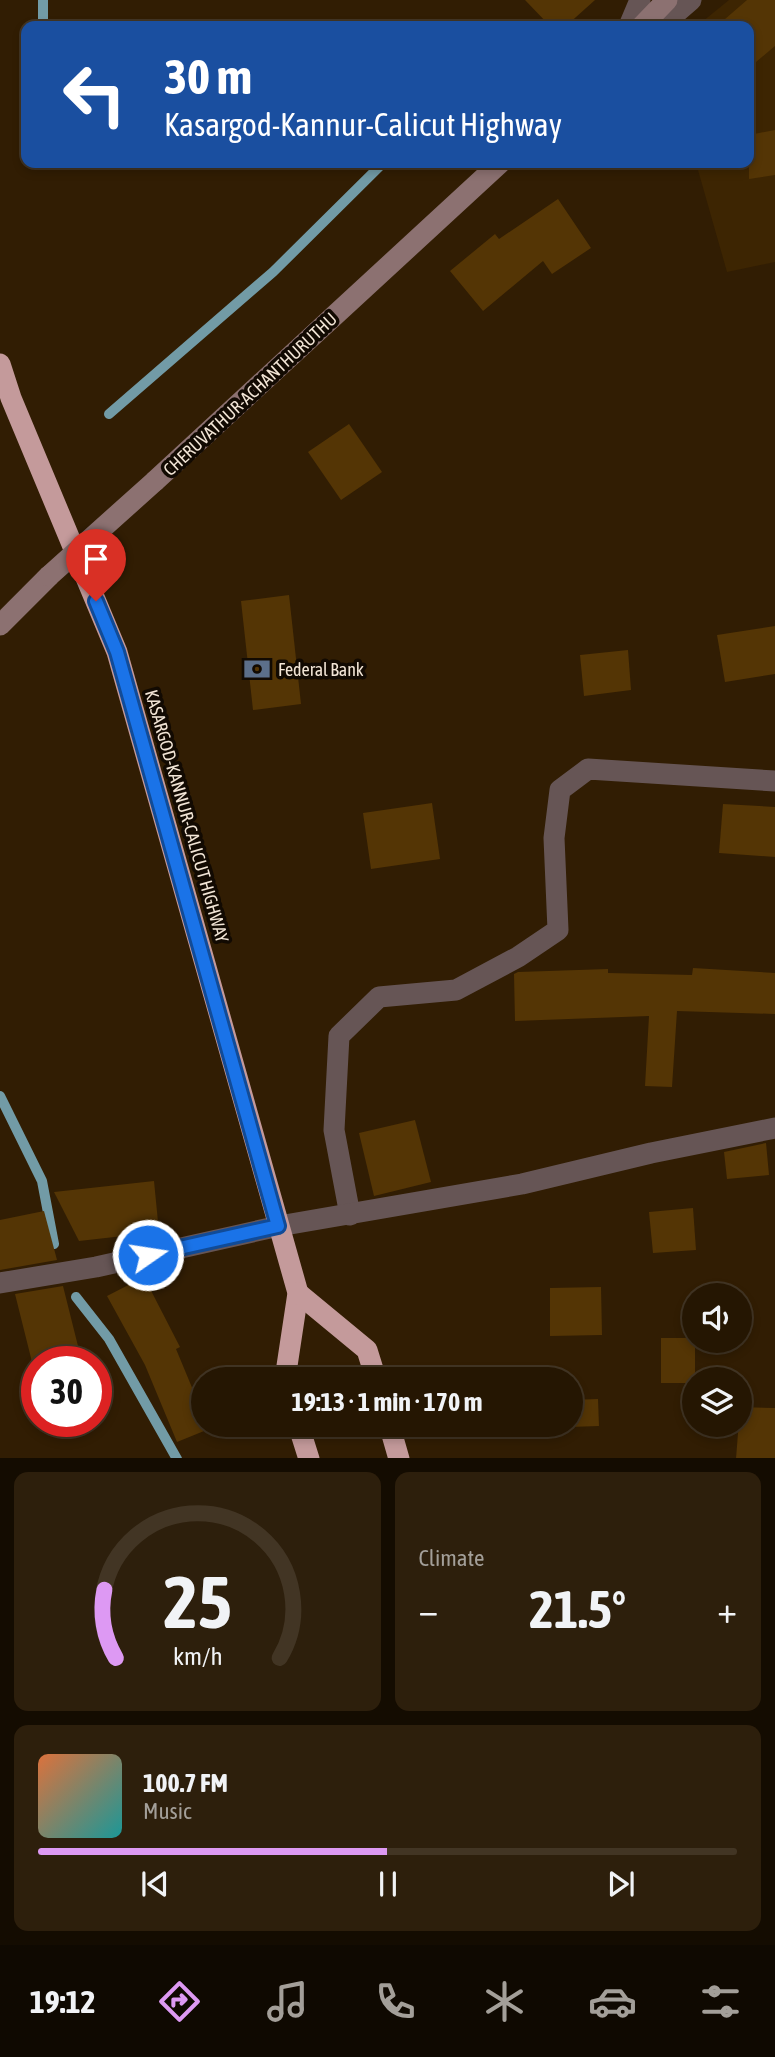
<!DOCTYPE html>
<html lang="en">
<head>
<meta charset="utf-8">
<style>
	body { margin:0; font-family:"Asap Condensed",sans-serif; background:#2d1f0c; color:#f1f3f6; height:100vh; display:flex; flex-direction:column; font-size:26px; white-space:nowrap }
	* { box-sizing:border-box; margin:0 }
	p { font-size:23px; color:#a39f99 }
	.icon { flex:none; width:38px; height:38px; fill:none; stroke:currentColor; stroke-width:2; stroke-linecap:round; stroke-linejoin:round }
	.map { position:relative; height:1458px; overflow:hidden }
	.side { display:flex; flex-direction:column; gap:14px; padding:14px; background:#140c01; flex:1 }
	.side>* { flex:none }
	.banner { position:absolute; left:21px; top:21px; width:733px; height:147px; border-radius:14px; box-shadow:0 4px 10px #0003,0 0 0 2px #423524; background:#1a4fa0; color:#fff; overflow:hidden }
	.tools { position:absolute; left:682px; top:1283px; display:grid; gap:14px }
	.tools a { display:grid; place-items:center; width:70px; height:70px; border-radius:50%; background:#251602; box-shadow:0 4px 10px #0003,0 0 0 2px #423524; font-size:35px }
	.speed { position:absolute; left:21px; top:1346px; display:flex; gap:14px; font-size:35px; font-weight:700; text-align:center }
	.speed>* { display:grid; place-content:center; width:91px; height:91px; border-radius:50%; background:#251602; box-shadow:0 4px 10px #0003,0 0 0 2px #423524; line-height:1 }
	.speed .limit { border:10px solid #d22; background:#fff; color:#111 }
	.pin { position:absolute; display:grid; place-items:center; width:60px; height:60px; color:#fff; margin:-72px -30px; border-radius:50% 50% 50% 0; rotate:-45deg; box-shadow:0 0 7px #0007 }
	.pin .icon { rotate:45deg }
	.me { position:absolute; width:77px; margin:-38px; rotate:77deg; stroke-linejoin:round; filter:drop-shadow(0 0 5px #0008) }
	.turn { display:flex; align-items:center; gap:24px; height:147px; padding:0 28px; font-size:32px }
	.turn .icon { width:91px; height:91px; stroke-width:2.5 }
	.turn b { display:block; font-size:49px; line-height:60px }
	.big { font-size:52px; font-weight:700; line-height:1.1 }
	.side .widget { flex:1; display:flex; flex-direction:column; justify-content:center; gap:10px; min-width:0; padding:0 24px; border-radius:14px; background:#2d1f0c }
	.side .dial { align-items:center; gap:0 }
	.dial svg { height:182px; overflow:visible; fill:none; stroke:#423524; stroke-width:7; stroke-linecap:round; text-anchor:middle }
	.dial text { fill:#f1f3f6; stroke:none }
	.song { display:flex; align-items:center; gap:21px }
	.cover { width:84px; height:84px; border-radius:10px; background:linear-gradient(135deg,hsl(20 70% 55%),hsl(180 70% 35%)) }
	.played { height:7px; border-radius:4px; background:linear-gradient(90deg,#dd99f3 50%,#423524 50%) }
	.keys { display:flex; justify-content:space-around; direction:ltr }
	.heat { display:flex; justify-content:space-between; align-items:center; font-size:38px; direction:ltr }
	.side .tiles { flex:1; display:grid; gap:14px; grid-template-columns:1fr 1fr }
	.widget:last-child { grid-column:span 2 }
	.trip { position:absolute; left:191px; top:1367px; width:392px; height:70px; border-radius:35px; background:#251602; box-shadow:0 4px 10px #0003,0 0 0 2px #423524; font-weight:700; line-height:70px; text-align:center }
	.dock { display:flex; height:112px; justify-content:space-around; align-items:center; background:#0f0901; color:#a39f99 }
	.dock .icon { width:49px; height:49px }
	.dock .active { color:#dd99f3 }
	.dock b { font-size:32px; color:#f1f3f6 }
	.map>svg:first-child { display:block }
	.built { fill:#3d2502 }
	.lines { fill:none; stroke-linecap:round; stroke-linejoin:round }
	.stream { stroke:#729ba6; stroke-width:10 }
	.building { fill:#543505 }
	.street { stroke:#655; stroke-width:21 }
	.secondary { stroke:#8c7171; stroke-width:21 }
	.highway { stroke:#c49a9b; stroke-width:21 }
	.secondary-bridge { stroke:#8c7171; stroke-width:21 }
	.route-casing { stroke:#114b97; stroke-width:18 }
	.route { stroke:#1a73e8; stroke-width:12 }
	.labels { text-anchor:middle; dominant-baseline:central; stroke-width:7; stroke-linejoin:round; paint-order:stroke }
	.street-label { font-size:18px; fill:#f2e5d6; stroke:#120a02 }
	.poi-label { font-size:18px; fill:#f2e5d6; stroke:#120a02; text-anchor:start }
</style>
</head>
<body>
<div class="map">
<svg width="775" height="1459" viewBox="0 0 775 1459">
	<rect width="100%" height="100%" fill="#311d03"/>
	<path class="built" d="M729 0H775V262L727 272 696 163H749V26H697Z"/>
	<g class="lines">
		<g class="stream">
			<path d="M43 26V0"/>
			<path d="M109 414 273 272 383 163"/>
			<path d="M0 1096 42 1181 54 1244"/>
			<path d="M76 1297 109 1339 177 1459"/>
		</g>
	</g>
	<g class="building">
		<path d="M525 0H595L566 26H550Z"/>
		<path d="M747 0H775V46L749 68V26H717Z"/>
		<path d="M775 130V175L749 179V135Z"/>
		<path d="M558 199 591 248 552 274 543 261 483 311 450 271 495 234 499 239Z"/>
		<path d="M349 424 382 472 341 500 308 452Z"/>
		<path d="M289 595 301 704 253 710 241 601Z"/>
		<path d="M775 626V674L725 682 717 635Z"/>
		<path d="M628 650 631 690 584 696 580 655Z"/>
		<path d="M432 803 440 859 371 869 363 813Z"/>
		<path d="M723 804 775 807V857L719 853Z"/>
		<path d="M693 968 775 973V1014L677 1011 672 1087 645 1086 649 1016 515 1021 514 974 518 972 608 969V973L692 975Z"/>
		<path d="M415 1120 431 1182 374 1196 359 1133Z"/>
		<path d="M766 1143 769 1175 727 1179 724 1152Z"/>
		<path d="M154 1181 159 1232 79 1241 54 1192Z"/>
		<path d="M693 1208 696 1250 653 1253 649 1212Z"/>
		<path d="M44 1211 57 1260 0 1270V1220Z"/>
		<path d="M144 1277 180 1347 176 1349 203 1414V1424H207L209 1429 177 1442 145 1365 107 1296Z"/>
		<path d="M63 1286 82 1362H32L15 1294Z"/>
		<path d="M601 1287 602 1335 550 1336V1288Z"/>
		<rect x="661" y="1338" width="34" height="45"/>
		<path d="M598 1399 599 1426 570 1427V1400Z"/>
		<path d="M740 1407 775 1408V1459H736Z"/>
	</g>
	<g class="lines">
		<g class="street">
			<path d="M629 26 640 0"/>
			<path d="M661 26 691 0"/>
			<path d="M350 1215 334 1130 339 1036 379 997 456 990 518 957 558 930 554 838 560 790 588 769 775 781"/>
			<path d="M0 1283 96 1267 279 1226 522 1184 651 1153 775 1128"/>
		</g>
		<g class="secondary">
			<path d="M642 26 667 0"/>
			<path d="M155 481 500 163"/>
			<path d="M0 625 49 576"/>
		</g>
		<g class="highway">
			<path d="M0 364 11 398 117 652 298 1293 285 1379"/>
			<path d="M298 1293 367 1350 376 1379"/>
			<path d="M298 1424 309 1459"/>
			<path d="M389 1424 399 1459"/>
		</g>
		<path class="secondary-bridge" d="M49 576 155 481"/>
	</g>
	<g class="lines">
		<defs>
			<path id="route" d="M96 601 117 652 278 1226 148 1255"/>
		</defs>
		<use href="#route" class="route-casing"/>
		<use href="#route" class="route"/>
	</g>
	<defs>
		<symbol id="bank-bare" viewBox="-9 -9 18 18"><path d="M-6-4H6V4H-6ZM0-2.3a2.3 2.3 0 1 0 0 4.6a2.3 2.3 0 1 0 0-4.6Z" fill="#5c6f8a" stroke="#120a02" stroke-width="2.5" paint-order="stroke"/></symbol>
	</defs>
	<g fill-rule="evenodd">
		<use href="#bank-bare" x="238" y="650" width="38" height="38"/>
	</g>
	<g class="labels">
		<g class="street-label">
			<text transform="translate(250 394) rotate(-43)">CHERUVATHUR-ACHANTHURUTHU</text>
			<text transform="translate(187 816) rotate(74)">KASARGOD-KANNUR-CALICUT HIGHWAY</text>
		</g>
		<g class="poi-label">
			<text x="278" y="669">Federal Bank</text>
		</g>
	</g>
</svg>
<div class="tools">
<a><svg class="icon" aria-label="sound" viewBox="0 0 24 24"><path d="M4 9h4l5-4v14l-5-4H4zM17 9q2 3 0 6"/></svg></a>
<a><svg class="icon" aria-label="layers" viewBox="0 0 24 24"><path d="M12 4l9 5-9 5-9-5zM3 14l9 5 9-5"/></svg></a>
</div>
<div class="speed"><div class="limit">30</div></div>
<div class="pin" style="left:96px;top:601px;background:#d93025"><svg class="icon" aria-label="arrive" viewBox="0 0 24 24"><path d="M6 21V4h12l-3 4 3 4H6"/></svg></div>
<svg class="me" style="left:148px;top:1255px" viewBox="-20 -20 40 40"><circle r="17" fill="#1a73e8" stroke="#fff" stroke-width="3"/><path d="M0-11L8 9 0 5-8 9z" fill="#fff"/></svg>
<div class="trip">19:13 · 1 min · 170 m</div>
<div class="banner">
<div class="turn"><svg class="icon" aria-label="left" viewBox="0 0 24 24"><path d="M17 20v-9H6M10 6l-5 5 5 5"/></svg><div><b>30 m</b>Kasargod-Kannur-Calicut Highway</div></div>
</div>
</div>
<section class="side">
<div class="tiles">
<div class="widget dial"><svg viewBox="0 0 100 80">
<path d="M14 69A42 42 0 1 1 86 69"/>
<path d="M14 69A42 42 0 0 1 9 39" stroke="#dd99f3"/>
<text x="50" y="56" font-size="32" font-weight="700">25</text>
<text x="50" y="72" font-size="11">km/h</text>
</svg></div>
<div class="widget"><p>Climate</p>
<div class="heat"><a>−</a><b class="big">21.5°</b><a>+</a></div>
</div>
<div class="widget">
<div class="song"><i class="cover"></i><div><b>100.7 FM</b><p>Music</p></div></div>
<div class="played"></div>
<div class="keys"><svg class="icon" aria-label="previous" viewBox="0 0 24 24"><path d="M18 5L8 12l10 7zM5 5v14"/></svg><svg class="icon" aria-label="pause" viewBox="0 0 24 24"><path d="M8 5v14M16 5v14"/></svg><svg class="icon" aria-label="next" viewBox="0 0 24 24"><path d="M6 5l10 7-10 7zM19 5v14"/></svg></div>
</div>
</div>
</section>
<nav class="dock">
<b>19:12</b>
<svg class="icon active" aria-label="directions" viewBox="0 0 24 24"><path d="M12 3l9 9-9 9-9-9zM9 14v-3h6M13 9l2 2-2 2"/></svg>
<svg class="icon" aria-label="music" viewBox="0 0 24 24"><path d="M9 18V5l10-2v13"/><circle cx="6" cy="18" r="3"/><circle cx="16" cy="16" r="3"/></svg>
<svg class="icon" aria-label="phone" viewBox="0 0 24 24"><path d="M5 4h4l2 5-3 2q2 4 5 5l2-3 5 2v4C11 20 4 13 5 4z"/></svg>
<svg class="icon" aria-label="climate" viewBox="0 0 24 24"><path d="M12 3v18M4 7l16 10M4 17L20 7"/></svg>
<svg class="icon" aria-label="car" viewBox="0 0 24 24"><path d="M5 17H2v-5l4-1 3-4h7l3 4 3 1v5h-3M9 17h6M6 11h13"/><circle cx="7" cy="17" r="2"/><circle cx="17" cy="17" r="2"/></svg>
<svg class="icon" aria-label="filters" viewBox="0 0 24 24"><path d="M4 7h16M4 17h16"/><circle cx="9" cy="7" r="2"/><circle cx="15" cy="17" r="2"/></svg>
</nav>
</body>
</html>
